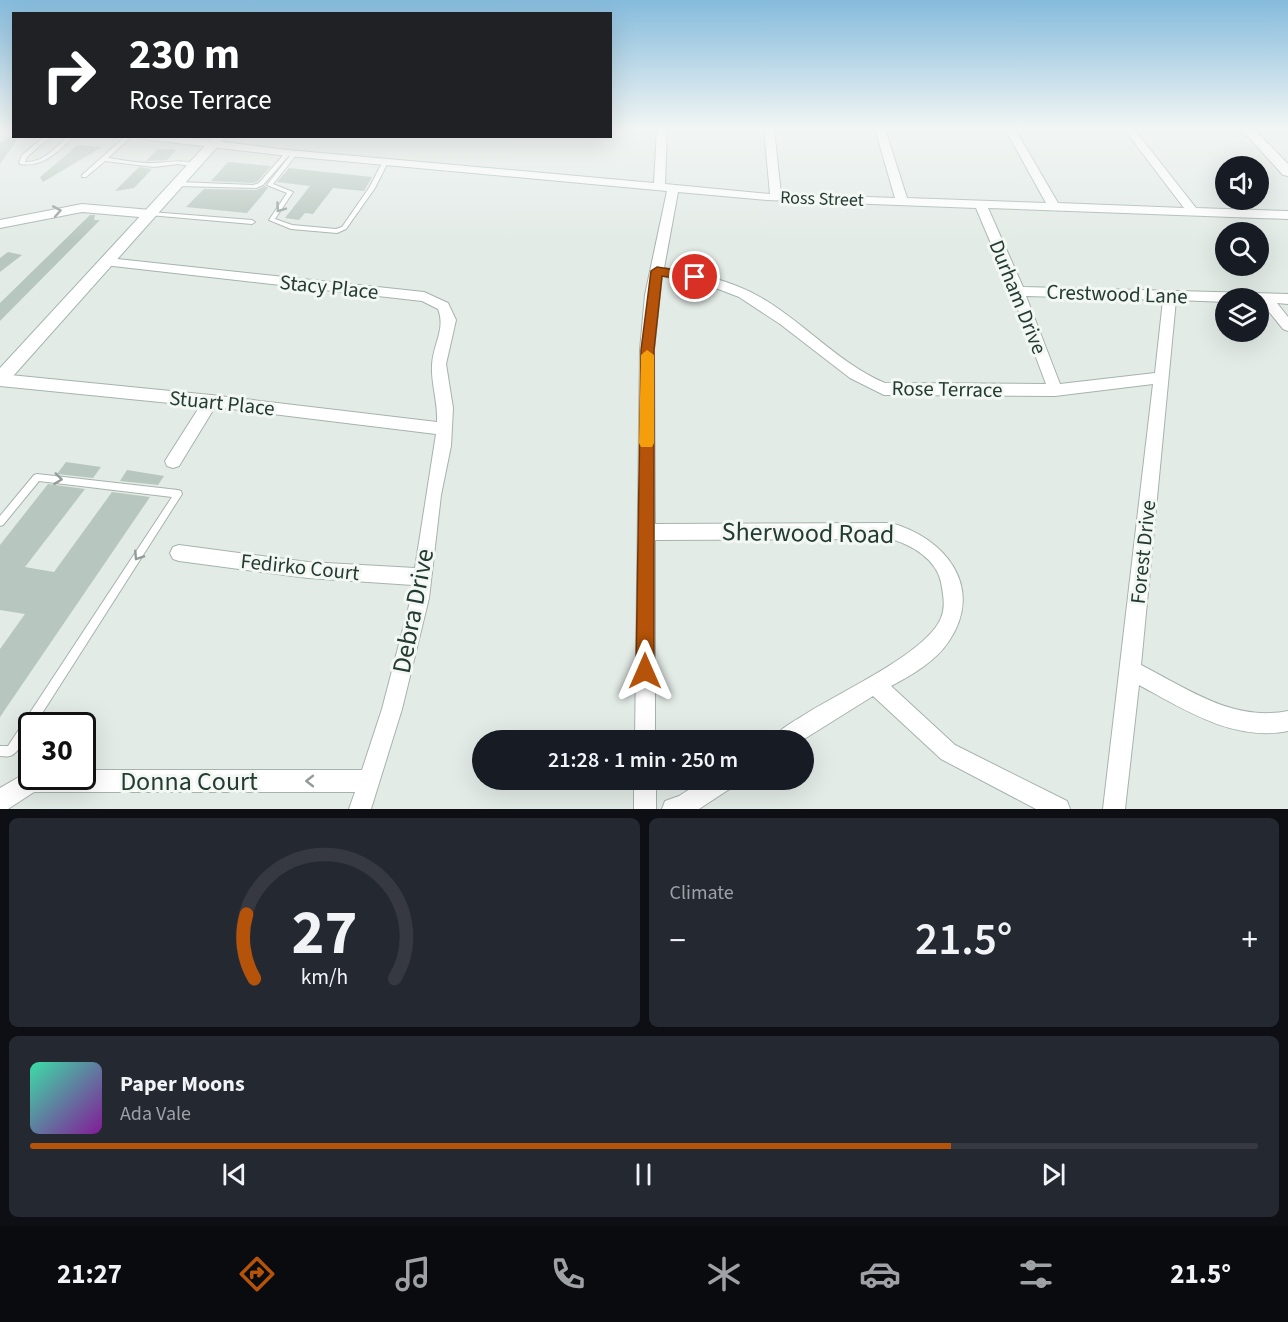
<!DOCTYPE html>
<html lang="en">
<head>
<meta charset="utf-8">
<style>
	body { margin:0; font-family:"Source Sans 3",sans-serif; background:#242831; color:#f1f3f6; height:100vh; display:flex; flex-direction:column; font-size:22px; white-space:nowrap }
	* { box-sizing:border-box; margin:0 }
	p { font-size:20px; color:#9ea1a6 }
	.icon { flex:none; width:33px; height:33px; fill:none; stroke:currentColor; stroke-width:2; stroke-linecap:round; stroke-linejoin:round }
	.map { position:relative; height:809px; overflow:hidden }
	.details { display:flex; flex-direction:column; gap:9px; padding:9px; background:#0d0f14; flex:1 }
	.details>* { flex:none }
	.top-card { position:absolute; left:12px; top:12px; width:600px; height:126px; border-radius:0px; box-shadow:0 6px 24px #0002; background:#202124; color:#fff; overflow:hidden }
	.controls { position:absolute; left:1215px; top:156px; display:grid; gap:12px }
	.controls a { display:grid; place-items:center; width:54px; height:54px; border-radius:50%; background:#171b24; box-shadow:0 6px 24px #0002; font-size:30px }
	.speed { position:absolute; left:18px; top:712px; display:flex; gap:12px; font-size:30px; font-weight:700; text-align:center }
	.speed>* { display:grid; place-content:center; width:78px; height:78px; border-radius:50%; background:#171b24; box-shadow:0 6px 24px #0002; line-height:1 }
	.speed .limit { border:3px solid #111; border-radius:9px; background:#fff; color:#111 }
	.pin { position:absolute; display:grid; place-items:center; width:51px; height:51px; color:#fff; margin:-26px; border:3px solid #fff; border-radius:50%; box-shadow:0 2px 6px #0007 }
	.me { position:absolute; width:66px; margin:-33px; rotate:0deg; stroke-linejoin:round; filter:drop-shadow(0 0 4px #0008) }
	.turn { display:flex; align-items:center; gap:21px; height:126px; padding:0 18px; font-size:27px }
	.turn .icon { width:78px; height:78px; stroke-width:2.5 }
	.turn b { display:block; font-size:42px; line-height:51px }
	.big { font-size:45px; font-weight:600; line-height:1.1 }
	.details .widget { flex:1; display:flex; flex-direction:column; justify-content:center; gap:9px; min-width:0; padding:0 21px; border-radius:9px; background:#242831 }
	.details .dial { align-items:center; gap:0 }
	.dial svg { height:156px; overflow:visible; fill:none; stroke:#363941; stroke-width:7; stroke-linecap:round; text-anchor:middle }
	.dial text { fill:#f1f3f6; stroke:none }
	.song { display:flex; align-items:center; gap:18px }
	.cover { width:72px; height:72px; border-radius:9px; background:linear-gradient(135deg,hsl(160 70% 55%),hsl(290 70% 35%)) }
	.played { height:6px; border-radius:3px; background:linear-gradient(90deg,#b45309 75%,#363941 75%) }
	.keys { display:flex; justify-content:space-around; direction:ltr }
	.heat { display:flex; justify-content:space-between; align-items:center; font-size:33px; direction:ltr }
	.details .tiles { flex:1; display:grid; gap:9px; grid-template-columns:1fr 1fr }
	.widget:last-child { grid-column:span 2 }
	.trip { position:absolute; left:472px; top:730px; width:342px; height:60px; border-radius:30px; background:#171b24; box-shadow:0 6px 24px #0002; font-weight:600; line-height:60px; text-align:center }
	.tab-bar { display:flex; height:96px; justify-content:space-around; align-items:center; background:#090b0e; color:#9ea1a6 }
	.tab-bar .icon { width:42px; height:42px }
	.tab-bar .active { color:#b45309 }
	.tab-bar b { font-size:27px; color:#f1f3f6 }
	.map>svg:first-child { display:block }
	.building { fill:#b8c6c0 }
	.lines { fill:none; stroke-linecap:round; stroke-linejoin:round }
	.lane-casing { stroke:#a6b3ad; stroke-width:2 }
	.street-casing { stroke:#a6b3ad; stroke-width:2 }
	.secondary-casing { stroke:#a2b6ae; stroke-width:2 }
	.lane { fill:#fff; fill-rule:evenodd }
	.street { fill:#fff; fill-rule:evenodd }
	.secondary { fill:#fff; fill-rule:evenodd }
	.oneway { stroke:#929d99 }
	.route { fill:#b45309; stroke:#753606; stroke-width:1.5 }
	.slow { fill:#f59e0b }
	.labels { text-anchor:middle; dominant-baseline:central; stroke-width:6; stroke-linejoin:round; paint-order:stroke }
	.far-street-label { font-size:18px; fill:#243b33; stroke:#f3f8f5 }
	.street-label { font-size:21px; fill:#243b33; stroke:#f3f8f5 }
	.near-street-label { font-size:26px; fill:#243b33; stroke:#f3f8f5 }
</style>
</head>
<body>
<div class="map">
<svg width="1288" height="809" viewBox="0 0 1288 809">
	<rect width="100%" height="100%" fill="#e3ebe7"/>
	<g class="building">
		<path d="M14 134V136H20L0 164V143Z"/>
		<path d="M78 145 102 147 43 182 40 177Z"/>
		<path d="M158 149 176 150 167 160 146 161Z"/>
		<path d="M228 162 271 166 258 181 253 183 211 181Z"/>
		<path d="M139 167 152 169 134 188 115 191Z"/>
		<path d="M289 168 372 177 364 191 333 188 313 214 305 213 299 220 285 218 310 186 277 182Z"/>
		<path d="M265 186 268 188 247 213 186 207 204 189 256 190Z"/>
		<path d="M90 215H95L94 220H100L0 321V303Z"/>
		<path d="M8 252 22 255 0 272V258Z"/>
		<path d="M66 462 101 467 93 478 57 474Z"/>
		<path d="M127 470 164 476 158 485 120 481Z"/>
		<path d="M48 484 85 489 25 567 54 572 112 492 150 497 0 717V649L25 614 0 610V545Z"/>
	</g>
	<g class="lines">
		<defs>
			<g id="lane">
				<path d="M45 136H51L27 157 25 162C43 163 56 147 68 136H74C59 151 43 168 20 164L19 163 22 155Z"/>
				<path d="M126 136H132L108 158C123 160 140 164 156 163 171 162 184 159 198 165L195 167 178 164 154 167 105 161 86 177H82V175Z"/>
				<path d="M288 151 291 153 290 154 263 185 256 188 178 186 175 184 178 182 253 185 259 183 286 152Z"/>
				<path d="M294 152 297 154 273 184 293 192 275 219 292 225 336 229 342 227 369 188 383 161 388 162 375 188 346 229 337 233 291 229 269 220 287 193 267 185 292 153Z"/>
				<path d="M151 212 252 220 255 222 252 224 149 215 148 214Z"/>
				<path d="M37 474 178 490 181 491 182 494 34 726H32V729C27 736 18 754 10 756 7 757 3 756 0 756V746H8L12 740 172 497 39 481 3 525 0 526V516L34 475Z"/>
			</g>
			<g id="street">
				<path d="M657 129H667L665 184 770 194 764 129H774L781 194 895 198 875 129H885L907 198 1046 203 1005 129H1015L1058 203 1184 208 1124 129H1134L1196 208 1288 211V219L988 208 1023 287 1288 294V304L1277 303 1288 317V331L1283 329 1262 303H1258V298H1226V302L1176 300 1141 665C1188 689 1233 722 1288 711V731C1234 742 1185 710 1139 685L1125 809H1103L1153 384 1055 396 884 395 850 378 780 324 739 297 713 287 662 276 654 350 655 524 891 523C945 538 985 587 949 641 936 661 912 675 891 686L955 745 1067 801 1070 809H1036L941 759 873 696 801 741H773C778 729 793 722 804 715 838 693 927 653 941 618 946 606 943 594 941 582 936 559 912 545 891 539L655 540V741H635L640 350 645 295 667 191 288 156 143 139 138 136H174L288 150 654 183ZM678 192 767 200 976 208 1011 291 1046 384 885 383C838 363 804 322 760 297 730 280 697 273 664 268ZM1026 296 1163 300 1155 373 1060 384Z"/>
				<path d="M82 204 151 210 157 214 151 218 82 212 0 228V220Z"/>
				<path d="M108 258 424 292 448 303 456 320 446 364 453 408 451 446 441 495 429 598 402 709 371 809H349L355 792H34L8 809H0V788L31 770 32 777H82V770H362L382 709 411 598 413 585 308 578 179 561 173 559 170 553 173 547 179 545 308 562 415 568 436 434 215 407 179 466 173 468 167 466 165 461 200 406 0 386V374L211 395 437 422C438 402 431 384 432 365 433 344 446 329 438 309L422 301 104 265 102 262Z"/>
				<rect x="634" y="780" width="22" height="29"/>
				<path d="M704 780H734L731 788 699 809H662L665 801 679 796Z"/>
			</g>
			<g id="secondary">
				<path d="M1241 129H1254L1288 164V176L1283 175Z"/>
				<path d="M214 136H227L6 384 0 386V368Z"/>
			</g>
		</defs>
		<use href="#lane" class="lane-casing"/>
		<use href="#street" class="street-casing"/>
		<use href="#secondary" class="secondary-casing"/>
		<use href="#lane" class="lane"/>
		<use href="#street" class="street"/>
		<use href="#secondary" class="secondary"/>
	</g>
	<defs><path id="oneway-chevron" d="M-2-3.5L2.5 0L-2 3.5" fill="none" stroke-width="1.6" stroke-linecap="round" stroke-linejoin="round" transform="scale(1.5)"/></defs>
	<g class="oneway">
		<use href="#oneway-chevron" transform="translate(280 208) rotate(125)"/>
		<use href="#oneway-chevron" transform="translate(57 211) rotate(-10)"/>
		<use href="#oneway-chevron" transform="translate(58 479) rotate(7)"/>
		<use href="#oneway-chevron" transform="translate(138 556) rotate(123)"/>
		<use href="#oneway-chevron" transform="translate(310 781) rotate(180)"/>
	</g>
	<linearGradient id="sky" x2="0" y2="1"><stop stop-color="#85bbdc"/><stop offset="0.53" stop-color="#f2f6f4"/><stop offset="1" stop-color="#f2f6f4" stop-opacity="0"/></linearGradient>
	<rect width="1288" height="242" fill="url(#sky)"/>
	<path class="route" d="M657 267 695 273 701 277 695 281 662 276 654 350V671L652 678 645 680 639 678 636 671 641 350 651 271Z"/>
	<path class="slow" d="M647 350 654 355V443L652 447H641L639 443 641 355Z"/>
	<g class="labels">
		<g class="far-street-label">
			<text transform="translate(822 199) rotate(2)">Ross Street</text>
		</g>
		<g class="street-label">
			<text transform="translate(329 287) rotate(6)">Stacy Place</text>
			<text transform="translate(1117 294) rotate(2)">Crestwood Lane</text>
			<text transform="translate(1018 297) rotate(68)">Durham Drive</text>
			<text transform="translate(947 389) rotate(1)">Rose Terrace</text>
			<text transform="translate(222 403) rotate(6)">Stuart Place</text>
			<text transform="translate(1143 552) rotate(-84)">Forest Drive</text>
			<text transform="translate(300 567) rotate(6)">Fedirko Court</text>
		</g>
		<g class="near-street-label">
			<text transform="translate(808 533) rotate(1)">Sherwood Road</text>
			<text transform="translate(413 611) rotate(-79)">Debra Drive</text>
			<text x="189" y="781">Donna Court</text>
		</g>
	</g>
</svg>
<div class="controls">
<a><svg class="icon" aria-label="sound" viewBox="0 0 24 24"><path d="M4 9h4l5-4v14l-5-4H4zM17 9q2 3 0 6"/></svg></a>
<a><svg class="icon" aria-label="search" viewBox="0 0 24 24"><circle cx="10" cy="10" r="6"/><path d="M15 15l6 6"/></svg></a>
<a><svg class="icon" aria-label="layers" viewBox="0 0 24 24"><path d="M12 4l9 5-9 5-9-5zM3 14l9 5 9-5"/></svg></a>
</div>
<div class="speed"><div class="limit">30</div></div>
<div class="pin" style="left:695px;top:277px;background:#d93025"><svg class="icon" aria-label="arrive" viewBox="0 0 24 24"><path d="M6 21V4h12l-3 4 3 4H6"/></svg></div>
<svg class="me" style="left:645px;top:671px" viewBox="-20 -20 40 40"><path d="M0-17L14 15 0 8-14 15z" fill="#b45309" stroke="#fff" stroke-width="4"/></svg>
<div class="trip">21:28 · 1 min · 250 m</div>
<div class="top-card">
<div class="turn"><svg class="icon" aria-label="right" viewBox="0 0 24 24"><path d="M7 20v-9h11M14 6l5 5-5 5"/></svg><div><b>230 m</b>Rose Terrace</div></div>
</div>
</div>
<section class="details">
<div class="tiles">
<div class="widget dial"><svg viewBox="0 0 100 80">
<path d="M14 69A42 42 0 1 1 86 69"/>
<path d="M14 69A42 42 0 0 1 10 36" stroke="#b45309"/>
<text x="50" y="56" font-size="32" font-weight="700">27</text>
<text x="50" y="72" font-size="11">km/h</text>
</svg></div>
<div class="widget"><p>Climate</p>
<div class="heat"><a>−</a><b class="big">21.5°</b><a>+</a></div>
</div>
<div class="widget">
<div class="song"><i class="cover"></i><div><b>Paper Moons</b><p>Ada Vale</p></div></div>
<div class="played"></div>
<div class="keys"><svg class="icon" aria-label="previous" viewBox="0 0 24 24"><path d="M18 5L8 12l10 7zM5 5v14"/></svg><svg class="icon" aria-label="pause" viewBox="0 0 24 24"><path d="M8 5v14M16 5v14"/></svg><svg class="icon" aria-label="next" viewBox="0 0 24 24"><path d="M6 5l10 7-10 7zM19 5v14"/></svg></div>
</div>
</div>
</section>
<nav class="tab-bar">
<b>21:27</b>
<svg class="icon active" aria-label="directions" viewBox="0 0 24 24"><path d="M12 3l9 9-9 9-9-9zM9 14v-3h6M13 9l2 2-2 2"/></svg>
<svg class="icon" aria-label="music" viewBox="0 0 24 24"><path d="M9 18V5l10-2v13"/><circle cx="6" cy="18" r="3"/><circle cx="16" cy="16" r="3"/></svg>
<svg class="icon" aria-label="phone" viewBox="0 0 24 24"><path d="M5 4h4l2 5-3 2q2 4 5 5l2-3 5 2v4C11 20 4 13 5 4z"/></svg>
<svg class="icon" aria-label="climate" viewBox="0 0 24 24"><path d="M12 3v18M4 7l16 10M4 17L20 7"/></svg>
<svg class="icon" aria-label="car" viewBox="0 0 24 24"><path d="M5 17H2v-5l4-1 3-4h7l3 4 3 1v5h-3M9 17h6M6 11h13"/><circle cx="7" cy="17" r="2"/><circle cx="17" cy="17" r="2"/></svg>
<svg class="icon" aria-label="filters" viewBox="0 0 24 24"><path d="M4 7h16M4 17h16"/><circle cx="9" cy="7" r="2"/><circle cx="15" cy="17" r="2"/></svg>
<b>21.5°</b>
</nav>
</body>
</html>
